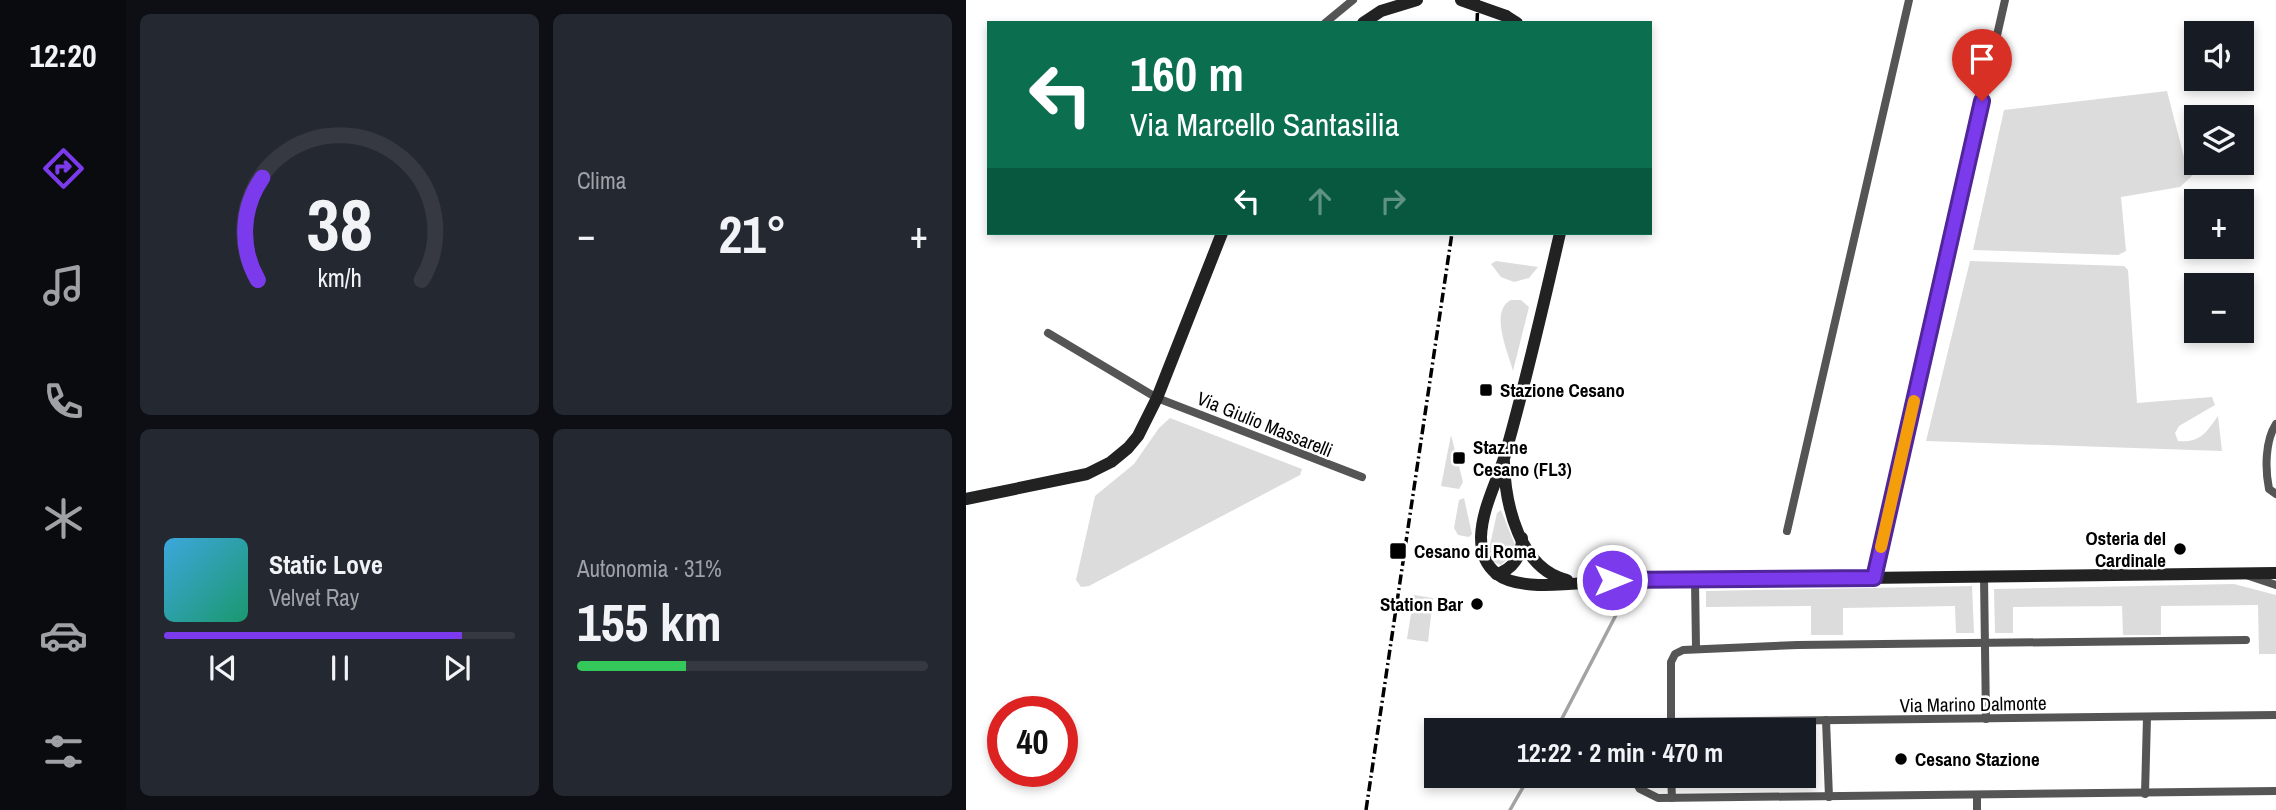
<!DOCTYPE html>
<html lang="it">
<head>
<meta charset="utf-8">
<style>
	body { margin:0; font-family:"Archivo Narrow",sans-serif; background:#242831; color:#f1f3f6; height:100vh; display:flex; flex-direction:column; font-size:26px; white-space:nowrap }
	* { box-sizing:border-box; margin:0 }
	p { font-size:23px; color:#9ea1a6 }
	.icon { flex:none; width:38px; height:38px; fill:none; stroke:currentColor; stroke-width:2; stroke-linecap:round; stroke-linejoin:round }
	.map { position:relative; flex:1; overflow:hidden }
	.details { display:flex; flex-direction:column; gap:14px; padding:14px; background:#0d0f14; width:840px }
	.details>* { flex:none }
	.banner { position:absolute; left:21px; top:21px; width:665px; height:214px; border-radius:0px; box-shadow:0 4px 10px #0003; background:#0b6e4f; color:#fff; overflow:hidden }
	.buttons { position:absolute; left:1218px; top:21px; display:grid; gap:14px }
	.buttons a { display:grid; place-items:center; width:70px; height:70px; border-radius:0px; background:#171b24; box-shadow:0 4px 10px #0003; font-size:35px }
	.speed { position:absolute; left:21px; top:696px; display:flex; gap:14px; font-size:35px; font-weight:700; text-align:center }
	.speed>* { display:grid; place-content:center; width:91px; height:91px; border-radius:50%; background:#171b24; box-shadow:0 4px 10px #0003; line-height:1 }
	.speed .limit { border:10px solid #d22; background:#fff; color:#111 }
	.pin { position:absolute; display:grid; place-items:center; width:60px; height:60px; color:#fff; margin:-72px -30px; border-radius:50% 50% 50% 0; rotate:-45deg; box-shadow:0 0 7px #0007 }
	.pin .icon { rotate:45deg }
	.me { position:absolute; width:77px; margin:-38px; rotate:90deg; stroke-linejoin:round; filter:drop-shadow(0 0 5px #0008) }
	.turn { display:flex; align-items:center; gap:24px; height:147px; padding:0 28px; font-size:32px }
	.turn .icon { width:91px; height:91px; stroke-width:2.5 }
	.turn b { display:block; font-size:49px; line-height:60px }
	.lanes { display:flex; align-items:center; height:66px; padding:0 28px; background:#0003; justify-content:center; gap:35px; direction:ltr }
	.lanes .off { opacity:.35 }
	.big { font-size:52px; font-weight:800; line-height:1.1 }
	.details .card { flex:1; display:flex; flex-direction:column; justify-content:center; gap:10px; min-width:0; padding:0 24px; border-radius:10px; background:#242831 }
	.details .dial { align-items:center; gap:0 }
	.dial svg { height:182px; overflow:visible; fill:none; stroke:#363941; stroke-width:7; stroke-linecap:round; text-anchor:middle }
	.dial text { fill:#f1f3f6; stroke:none }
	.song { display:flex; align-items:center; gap:21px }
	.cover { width:84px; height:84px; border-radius:10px; background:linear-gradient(135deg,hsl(200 70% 55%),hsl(160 70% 35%)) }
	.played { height:7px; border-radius:4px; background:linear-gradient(90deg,#7c3aed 85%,#363941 85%) }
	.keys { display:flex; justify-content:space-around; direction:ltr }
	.heat { display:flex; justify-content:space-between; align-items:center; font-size:38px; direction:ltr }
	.charge { height:10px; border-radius:5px; background:linear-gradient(90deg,#34c759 31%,#363941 0) }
	.details .tiles { flex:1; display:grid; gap:14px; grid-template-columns:repeat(2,1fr) }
	.trip { position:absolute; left:458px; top:718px; width:392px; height:70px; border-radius:0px; background:#171b24; box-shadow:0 4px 10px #0003; font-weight:800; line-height:70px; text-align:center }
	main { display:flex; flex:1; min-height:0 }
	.tabs { display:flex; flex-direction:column; width:126px; justify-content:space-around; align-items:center; background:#090b0e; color:#9ea1a6 }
	.tabs .icon { width:49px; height:49px }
	.tabs .active { color:#7c3aed }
	.tabs b { font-size:32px; color:#f1f3f6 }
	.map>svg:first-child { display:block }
	.green { fill:#dcdcdc }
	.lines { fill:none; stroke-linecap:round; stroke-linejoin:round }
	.stream { stroke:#a3a3a3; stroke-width:3.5 }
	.street { stroke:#555; stroke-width:8 }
	.secondary { stroke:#222; stroke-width:12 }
	.rail { stroke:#000; stroke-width:3.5; stroke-dasharray:10 3.5 2 3.5; stroke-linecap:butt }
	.secondary-bridge { stroke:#222; stroke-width:12 }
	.route-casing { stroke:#51269a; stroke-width:18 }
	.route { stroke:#7c3aed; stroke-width:12 }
	.slow { stroke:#f59e0b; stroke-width:12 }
	.poi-dot { fill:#000; stroke:#fff; stroke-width:2.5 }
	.labels { text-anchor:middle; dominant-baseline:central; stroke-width:5; stroke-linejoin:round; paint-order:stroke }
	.poi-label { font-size:19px; font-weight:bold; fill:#000; stroke:#fff; text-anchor:start }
	.street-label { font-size:19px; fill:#000; stroke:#fff }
</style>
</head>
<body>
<main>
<nav class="tabs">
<b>12:20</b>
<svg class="icon active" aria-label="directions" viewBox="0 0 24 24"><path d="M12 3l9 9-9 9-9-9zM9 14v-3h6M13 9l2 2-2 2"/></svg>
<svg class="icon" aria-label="music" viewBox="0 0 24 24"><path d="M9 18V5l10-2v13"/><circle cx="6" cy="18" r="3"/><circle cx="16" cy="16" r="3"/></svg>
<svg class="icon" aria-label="phone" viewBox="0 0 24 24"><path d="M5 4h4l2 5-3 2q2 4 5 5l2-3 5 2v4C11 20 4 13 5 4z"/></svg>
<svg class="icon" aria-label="climate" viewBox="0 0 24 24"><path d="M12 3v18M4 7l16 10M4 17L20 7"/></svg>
<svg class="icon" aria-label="car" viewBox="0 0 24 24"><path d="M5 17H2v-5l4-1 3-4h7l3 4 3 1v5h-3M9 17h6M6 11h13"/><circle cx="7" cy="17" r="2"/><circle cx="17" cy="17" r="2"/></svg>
<svg class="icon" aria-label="filters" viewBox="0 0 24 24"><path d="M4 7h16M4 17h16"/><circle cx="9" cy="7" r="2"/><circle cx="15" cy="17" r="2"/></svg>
</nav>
<section class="details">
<div class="tiles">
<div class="card dial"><svg viewBox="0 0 100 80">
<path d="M14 69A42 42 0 1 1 86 69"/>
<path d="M14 69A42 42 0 0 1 16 24" stroke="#7c3aed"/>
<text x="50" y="56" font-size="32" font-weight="700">38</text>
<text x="50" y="72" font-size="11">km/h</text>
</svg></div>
<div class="card"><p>Clima</p>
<div class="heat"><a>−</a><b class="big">21°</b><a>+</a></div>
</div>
<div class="card">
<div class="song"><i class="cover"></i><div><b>Static Love</b><p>Velvet Ray</p></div></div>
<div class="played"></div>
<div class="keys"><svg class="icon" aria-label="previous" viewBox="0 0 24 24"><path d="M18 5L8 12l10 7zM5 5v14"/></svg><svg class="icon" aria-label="pause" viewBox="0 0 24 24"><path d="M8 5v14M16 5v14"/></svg><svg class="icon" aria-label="next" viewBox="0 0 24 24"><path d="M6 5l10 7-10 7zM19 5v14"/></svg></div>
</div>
<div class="card"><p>Autonomia · 31%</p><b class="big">155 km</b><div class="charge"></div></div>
</div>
</section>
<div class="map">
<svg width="1310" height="810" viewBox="0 0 1310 810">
	<rect width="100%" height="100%" fill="#fff"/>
	<g class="green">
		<path d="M1201 91 1218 157 1230 172 1214 187 1155 197 1160 251 1152 255 1007 250 1038 110Z"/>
		<path d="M530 261 572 267 563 278 548 282 535 277 525 264Z"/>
		<path d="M1004 261 1158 266 1162 270 1171 403 1246 397 1249 405 1213 426 1209 433 1212 441C1234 443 1240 433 1252 416L1256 451 960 441Z"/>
		<path d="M545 300H555L563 307 547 371C542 352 523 311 545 300Z"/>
		<path d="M204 418 336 469 334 475 123 586 115 587 110 580 129 496 168 464 193 428Z"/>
		<path d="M485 435 497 482 493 489 475 486Z"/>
		<path d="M498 498 506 534 503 537 492 535 488 528 493 500Z"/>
		<path d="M535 510 551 550 535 565 527 562 523 549 531 513Z"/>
		<path d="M1268 584 1310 595V654H1293L1292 605 1195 606V635H1157L1156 606 1047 607V633H1029L1028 589Z"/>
		<path d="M1006 586 1008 633H990L989 606 877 608V635H845V606L740 607V591Z"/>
		<path d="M448 595 467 598 462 642 441 639Z"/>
	</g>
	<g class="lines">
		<g class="stream">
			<path d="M590 730 651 613"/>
			<path d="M544 810 564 775"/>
		</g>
		<g class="street">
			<path d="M359 23 387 0"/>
			<path d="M82 333 191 398 396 477"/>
			<path d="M1310 424C1299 441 1299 469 1303 489L1310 494"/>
			<path d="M821 531 943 0"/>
			<path d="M1283 576 1310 585"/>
			<path d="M1018 577 1020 719"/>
			<path d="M908 578 1039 0"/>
			<path d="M729 580 730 648"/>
			<path d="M860 720 863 797"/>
			<path d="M677 730 695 722 1310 715"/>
			<path d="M705 730V662L709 654 717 650 832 645 1280 640"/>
			<path d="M665 775 674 789 692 798 1310 791"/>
			<path d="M705 775 706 798"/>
			<path d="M1179 794 1181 717"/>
			<path d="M1011 810V795"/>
		</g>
		<g class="secondary">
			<path d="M540 16 551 23"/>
			<path d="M397 23 415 11 451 0"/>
			<path d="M594 233C577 307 560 382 539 455 531 482 516 508 515 537 515 551 519 565 531 574 555 593 616 582 646 581L1310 573"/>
			<path d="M538 462C539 503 553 569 601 580"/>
			<path d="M0 499 121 474 145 462 162 448 172 436 191 398 256 233"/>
			<path d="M530 574C547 570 556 555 556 538"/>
		</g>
		<g class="rail">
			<path d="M511 23 512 0"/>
			<path d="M400 810 486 233"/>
		</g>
		<path class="secondary-bridge" d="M495 0 540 16"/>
	</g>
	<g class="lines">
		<defs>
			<path id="route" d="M646 580 908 578 1016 101"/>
		</defs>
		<use href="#route" class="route-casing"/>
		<use href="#route" class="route"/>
		<path class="slow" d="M915 547 948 401"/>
	</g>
	<g class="poi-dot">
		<rect x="513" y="383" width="14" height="14" rx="3.5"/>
		<rect x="486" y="451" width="14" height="14" rx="3.5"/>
		<circle cx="1214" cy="549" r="7"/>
		<rect x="423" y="542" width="18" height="18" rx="3.5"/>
		<circle cx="511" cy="604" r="7"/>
		<circle cx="935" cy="759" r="7"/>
	</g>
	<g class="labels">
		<g class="poi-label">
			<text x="534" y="390">Stazione Cesano</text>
			<text x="507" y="447">Staz.ne<tspan x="507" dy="22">Cesano (FL3)</tspan></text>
			<text x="1200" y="538" text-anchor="end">Osteria del<tspan x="1200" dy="22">Cardinale</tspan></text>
			<text x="448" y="551">Cesano di Roma</text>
			<text x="497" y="604" text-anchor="end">Station Bar</text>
			<text x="949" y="759">Cesano Stazione</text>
		</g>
		<g class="street-label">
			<text transform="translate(299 424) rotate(22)">Via Giulio Massarelli</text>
			<text transform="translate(1007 704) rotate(-1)">Via Marino Dalmonte</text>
		</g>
	</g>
</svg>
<div class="buttons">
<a><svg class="icon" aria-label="sound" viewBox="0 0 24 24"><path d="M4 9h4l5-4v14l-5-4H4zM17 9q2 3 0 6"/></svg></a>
<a><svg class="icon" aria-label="layers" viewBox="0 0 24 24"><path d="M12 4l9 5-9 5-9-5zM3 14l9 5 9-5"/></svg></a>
<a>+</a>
<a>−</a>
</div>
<div class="speed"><div class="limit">40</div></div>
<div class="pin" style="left:1016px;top:101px;background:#d93025"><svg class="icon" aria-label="arrive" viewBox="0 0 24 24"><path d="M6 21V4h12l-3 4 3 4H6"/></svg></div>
<svg class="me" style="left:646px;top:580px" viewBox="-20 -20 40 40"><circle r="17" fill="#7c3aed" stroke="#fff" stroke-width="3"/><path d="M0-11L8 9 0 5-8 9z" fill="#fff"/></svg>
<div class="trip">12:22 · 2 min · 470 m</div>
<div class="banner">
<div class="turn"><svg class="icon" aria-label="left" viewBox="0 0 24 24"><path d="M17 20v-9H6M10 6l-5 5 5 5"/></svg><div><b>160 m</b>Via Marcello Santasilia</div></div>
<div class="lanes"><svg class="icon" aria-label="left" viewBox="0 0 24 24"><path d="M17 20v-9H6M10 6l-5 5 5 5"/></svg><svg class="icon off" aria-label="ahead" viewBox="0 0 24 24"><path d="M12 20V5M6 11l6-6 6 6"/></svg><svg class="icon off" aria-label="right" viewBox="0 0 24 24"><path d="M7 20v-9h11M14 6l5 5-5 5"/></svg></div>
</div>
</div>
</main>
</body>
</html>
